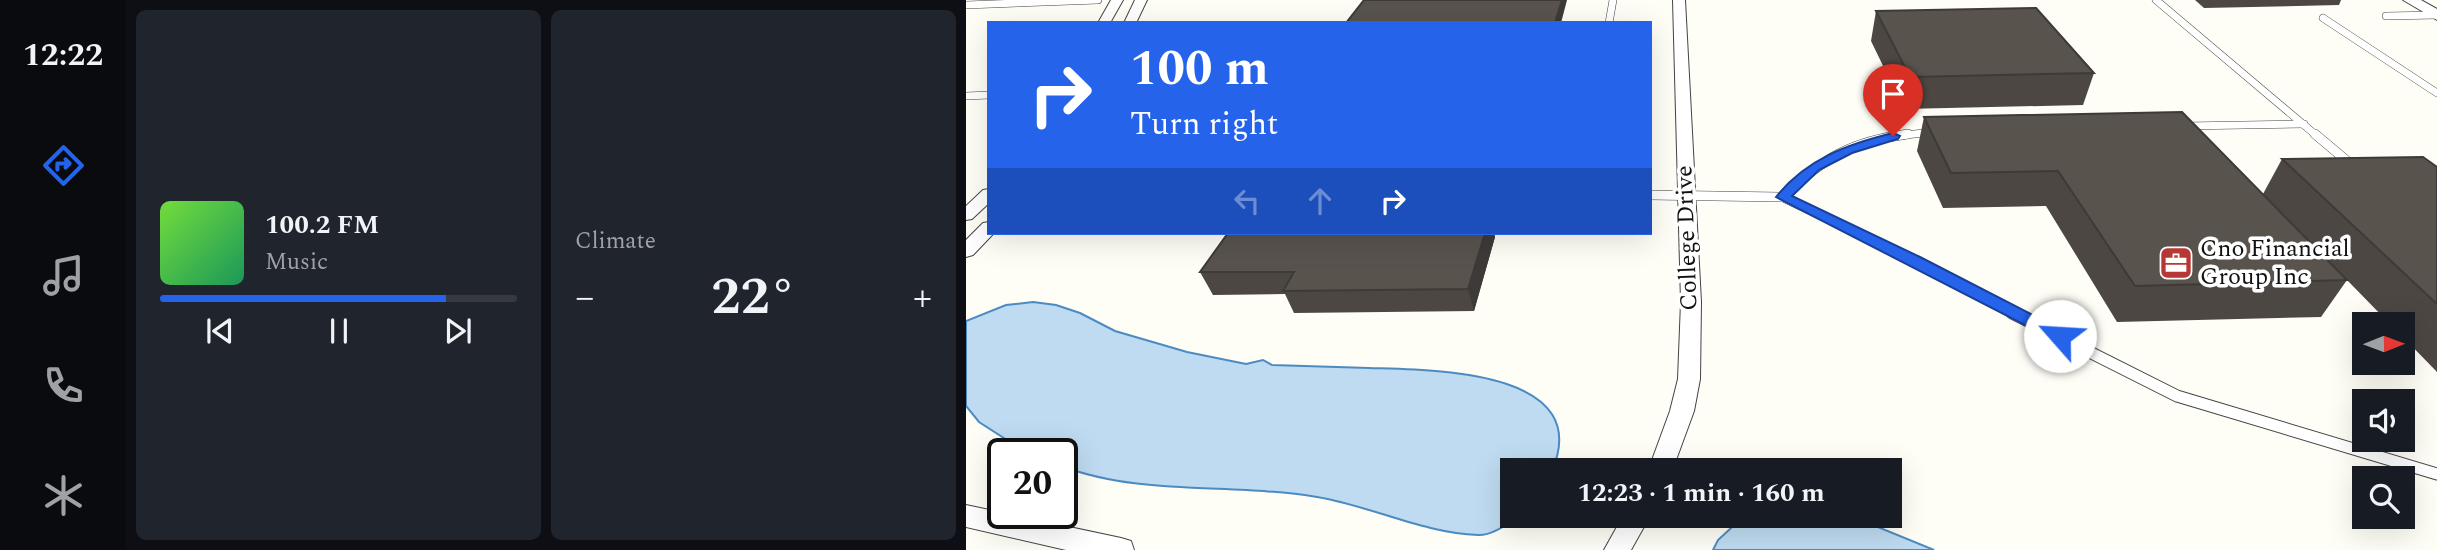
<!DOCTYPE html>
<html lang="en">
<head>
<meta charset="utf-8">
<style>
	body { margin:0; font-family:Spectral,serif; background:#20242c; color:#f1f3f6; height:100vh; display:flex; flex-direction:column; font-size:26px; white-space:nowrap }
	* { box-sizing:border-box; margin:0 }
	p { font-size:23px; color:#9ea1a6 }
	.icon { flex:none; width:38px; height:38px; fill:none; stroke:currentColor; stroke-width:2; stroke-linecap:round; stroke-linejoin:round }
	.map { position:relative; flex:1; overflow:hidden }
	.panel { display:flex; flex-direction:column; gap:10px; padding:10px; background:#0d0f14; width:840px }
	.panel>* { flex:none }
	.hud { position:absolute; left:21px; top:21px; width:665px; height:214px; border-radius:0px; box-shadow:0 7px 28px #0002; background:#2563eb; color:#fff; overflow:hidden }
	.needle { width:46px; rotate:89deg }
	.fabs { position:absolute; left:1386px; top:312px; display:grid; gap:14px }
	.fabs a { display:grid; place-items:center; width:63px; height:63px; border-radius:0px; background:#171b24; box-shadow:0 7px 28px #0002; font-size:35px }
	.speed { position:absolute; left:21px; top:438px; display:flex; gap:14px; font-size:35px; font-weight:700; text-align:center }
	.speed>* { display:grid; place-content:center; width:91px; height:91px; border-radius:50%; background:#171b24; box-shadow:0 7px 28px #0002; line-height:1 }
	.speed .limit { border:4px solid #111; border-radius:10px; background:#fff; color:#111 }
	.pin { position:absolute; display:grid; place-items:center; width:60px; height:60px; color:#fff; margin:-72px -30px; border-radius:50% 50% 50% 0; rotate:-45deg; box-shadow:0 0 7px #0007 }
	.pin .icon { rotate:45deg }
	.me { position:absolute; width:77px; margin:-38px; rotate:296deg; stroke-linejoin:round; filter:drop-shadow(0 0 5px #0008) }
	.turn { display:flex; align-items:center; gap:24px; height:147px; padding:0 28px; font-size:32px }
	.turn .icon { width:91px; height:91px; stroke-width:2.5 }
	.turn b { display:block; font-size:49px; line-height:60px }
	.lanes { display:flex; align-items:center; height:66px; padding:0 28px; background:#0003; justify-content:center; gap:35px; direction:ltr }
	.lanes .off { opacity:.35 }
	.big { font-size:52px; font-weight:700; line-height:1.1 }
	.panel .widget { flex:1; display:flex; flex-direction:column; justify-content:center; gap:10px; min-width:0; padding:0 24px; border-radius:10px; background:#20242c }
	.song { display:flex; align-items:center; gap:21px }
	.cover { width:84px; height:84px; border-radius:10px; background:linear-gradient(135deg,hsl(100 70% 55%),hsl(150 70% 35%)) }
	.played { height:7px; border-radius:4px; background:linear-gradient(90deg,#2563eb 80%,#363941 80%) }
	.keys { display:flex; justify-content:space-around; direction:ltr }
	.heat { display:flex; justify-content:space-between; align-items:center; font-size:38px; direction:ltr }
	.panel .tiles { flex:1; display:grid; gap:10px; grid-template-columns:repeat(2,1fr) }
	.trip { position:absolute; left:534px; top:458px; width:402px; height:70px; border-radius:0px; background:#171b24; box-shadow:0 7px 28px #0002; font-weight:700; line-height:70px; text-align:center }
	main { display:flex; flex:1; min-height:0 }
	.tab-bar { display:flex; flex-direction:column; width:126px; justify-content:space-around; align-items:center; background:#090b0e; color:#9ea1a6 }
	.tab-bar .icon { width:49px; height:49px }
	.tab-bar .current { color:#2563eb }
	.tab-bar b { font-size:32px; color:#f1f3f6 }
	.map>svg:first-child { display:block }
	.water { fill:#bfdbf1; stroke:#4c8bc2; stroke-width:2 }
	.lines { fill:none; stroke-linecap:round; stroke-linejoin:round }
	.service-far2-casing { stroke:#444; stroke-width:8 }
	.service-far1-casing { stroke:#444; stroke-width:10 }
	.service-casing { stroke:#444; stroke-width:13 }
	.minor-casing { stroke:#444; stroke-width:2 }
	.tertiary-casing { stroke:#444; stroke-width:2 }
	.service-far2 { stroke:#fff; stroke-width:7 }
	.service-far1 { stroke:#fff; stroke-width:9 }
	.service { stroke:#fff; stroke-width:11 }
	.minor { fill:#fff; fill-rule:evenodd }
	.tertiary { fill:#fff; fill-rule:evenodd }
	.wall { fill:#4d4743 }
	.shaded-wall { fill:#3e3a37 }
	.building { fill:#59534e; stroke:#3e3a37; stroke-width:2 }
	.route { fill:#2563eb; stroke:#184099; stroke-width:2 }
	.labels { text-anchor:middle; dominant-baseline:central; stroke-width:7; stroke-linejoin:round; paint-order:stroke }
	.street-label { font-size:24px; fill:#111; stroke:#fff }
	.poi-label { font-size:24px; fill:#111; stroke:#fff; text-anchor:start }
</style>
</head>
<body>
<main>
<nav class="tab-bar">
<b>12:22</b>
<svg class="icon current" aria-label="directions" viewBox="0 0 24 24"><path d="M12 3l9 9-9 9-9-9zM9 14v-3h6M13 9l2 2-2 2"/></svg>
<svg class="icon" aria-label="music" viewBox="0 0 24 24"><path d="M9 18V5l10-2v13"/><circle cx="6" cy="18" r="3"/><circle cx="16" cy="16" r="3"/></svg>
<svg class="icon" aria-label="phone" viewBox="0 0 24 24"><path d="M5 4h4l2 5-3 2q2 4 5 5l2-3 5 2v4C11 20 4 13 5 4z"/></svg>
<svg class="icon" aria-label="climate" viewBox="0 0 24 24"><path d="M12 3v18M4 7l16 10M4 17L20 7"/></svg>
</nav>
<section class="panel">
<div class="tiles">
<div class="widget">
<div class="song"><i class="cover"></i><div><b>100.2 FM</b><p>Music</p></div></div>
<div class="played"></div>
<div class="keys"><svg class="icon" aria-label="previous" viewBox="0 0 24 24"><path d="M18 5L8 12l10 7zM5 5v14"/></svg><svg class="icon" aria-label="pause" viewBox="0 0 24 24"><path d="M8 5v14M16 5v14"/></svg><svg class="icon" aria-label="next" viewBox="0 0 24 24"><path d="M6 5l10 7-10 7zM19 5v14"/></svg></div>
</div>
<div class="widget"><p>Climate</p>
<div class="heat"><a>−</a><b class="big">22°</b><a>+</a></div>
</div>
</div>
</section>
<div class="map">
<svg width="1471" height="550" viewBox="0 0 1471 550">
	<rect width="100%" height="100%" fill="#fefdf6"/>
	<g class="water">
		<path d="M67 302 90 305 114 313 149 331 221 352 280 364 297 360 306 365C338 366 371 367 403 368 462 370 630 368 586 471H546V516H556C544 522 526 536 512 535 457 533 405 506 351 497 269 483 172 496 96 466V453L58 451 13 422 0 406V321L40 305Z"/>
		<path d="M778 516H885L968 550H747L752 540Z"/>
	</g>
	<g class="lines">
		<defs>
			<g id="service-far2">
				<path d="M1190 0 1351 136"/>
				<path d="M0 5 132 0"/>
				<path d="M1420 16 1471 15"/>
				<path d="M1357 18 1471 93"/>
				<path d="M643 23 647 0"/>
				<path d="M0 96 23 95"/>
				<path d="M1219 126 1338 124"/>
				<path d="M931 136 966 132"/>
			</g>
			<g id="service-far1">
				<path d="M1349 134 1387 166"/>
				<path d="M684 195 817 197 949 260 1050 314"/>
				<path d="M817 197C856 158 887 141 942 134"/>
			</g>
			<path id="service" d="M1046 313 1211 396 1471 474"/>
			<g id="minor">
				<path d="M145 0H157L144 23H132Z"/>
				<path d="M169 0H181L170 23H158Z"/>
				<path d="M707 0H719L735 302 734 379 728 411 706 471H682L704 411 712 379 715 302Z"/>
				<path d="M23 189V203L6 219 0 220V206L17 190Z"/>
				<path d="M23 222V233H28L7 255 0 257V240L17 223Z"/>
				<path d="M0 505 155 538 165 541 168 550H100L0 527Z"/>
				<path d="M657 516H684L665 550H638Z"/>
			</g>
			<path id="tertiary" d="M1437 0H1455L1471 9V20Z"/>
		</defs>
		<use href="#service-far2" class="service-far2-casing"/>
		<use href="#service-far1" class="service-far1-casing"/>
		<use href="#service" class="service-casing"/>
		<use href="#minor" class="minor-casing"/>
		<use href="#tertiary" class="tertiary-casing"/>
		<use href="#service-far2" class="service-far2"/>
		<use href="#service-far1" class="service-far1"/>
		<use href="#service" class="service"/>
		<use href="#minor" class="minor"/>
		<use href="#tertiary" class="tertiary"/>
	</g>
	<g class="wall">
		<path d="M1229 0H1375L1373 5 1238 8Z"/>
		<path d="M910 11 1128 73 1117 105 938 109 905 41Z"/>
		<path d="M958 117 1297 194 1316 159 1471 167V372L1437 337V324H1424L1381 280 1355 317 1151 322 1080 206 977 208 951 151Z"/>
		<path d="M262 233H528L529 237 508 311 328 313 319 294 247 295 234 272Z"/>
	</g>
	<g class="shaded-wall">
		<path d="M596 0H601L595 23H589Z"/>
		<path d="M519 233H528L529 237 508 311 502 289Z"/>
	</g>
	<g class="building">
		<path d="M398 0H596L589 23H380Z"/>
		<path d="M1070 8 1128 73 944 77 910 11Z"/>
		<path d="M1216 112 1381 280 1169 286 1092 171 985 173 958 117Z"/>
		<path d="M1457 157 1471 167V304L1316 159Z"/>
		<path d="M262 233H519L502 289 317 291 328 272H234Z"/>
	</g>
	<path class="route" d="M927 133 934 136 932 139 886 153 853 170 826 196 954 257 1100 332 1103 336 1100 340H1088L810 197C840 159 882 144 927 133Z"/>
	<defs>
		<symbol id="office-square" viewBox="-11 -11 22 22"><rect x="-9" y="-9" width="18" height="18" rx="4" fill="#b63734" stroke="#fff"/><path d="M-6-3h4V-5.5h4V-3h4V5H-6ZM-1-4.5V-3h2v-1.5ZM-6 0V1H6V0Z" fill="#fff"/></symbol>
	</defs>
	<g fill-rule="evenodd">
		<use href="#office-square" x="1191" y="244" width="38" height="38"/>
	</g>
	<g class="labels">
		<g class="street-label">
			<text transform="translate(721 238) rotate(-92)">College Drive</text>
		</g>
		<g class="poi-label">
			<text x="1234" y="249">Cno Financial<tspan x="1234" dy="28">Group Inc</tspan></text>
		</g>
	</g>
</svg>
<div class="fabs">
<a><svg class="needle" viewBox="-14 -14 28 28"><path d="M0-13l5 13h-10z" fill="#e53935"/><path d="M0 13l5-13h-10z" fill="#9ea1a6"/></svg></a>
<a><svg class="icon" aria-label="sound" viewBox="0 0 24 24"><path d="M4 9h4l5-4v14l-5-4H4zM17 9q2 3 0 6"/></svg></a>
<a><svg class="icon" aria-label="search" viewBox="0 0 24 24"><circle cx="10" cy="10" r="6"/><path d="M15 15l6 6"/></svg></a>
</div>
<div class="speed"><div class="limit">20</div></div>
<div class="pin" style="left:927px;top:136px;background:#d93025"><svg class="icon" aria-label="arrive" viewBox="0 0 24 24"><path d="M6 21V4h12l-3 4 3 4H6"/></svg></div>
<svg class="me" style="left:1094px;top:336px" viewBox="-20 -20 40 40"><circle r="19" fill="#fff"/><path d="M0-13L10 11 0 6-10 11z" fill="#2563eb"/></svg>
<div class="trip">12:23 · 1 min · 160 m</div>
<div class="hud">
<div class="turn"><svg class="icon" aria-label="right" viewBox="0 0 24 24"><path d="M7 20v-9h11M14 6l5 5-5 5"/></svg><div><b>100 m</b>Turn right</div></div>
<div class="lanes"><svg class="icon off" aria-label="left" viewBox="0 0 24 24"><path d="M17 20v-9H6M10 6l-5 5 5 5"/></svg><svg class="icon off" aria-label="ahead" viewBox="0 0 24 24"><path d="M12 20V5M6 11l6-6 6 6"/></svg><svg class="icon" aria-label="right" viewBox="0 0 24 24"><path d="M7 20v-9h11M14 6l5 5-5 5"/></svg></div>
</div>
</div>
</main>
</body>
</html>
